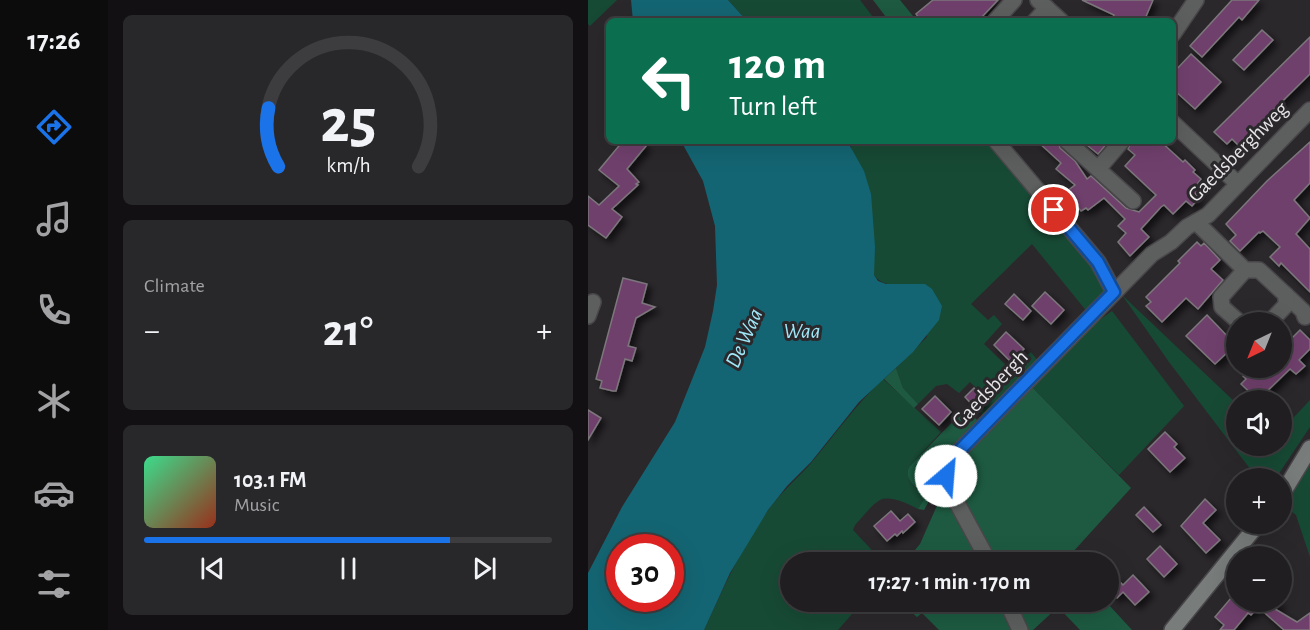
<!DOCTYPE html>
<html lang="en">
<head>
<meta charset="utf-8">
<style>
	body { margin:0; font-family:"Alegreya Sans",sans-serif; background:#28272a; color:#f1f3f6; height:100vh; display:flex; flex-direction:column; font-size:22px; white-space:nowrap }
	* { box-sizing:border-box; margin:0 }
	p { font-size:20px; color:#a2a2a5 }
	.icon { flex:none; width:33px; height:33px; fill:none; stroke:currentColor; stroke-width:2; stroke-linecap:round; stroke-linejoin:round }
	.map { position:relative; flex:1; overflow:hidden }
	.side { display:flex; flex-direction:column; gap:15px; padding:15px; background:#121012; width:480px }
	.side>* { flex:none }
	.hud { position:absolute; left:18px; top:18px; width:570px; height:126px; border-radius:9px; box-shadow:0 6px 24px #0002,0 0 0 2px #3d3c3f; background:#0b6e4f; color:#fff; overflow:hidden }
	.needle { width:39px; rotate:223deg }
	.fabs { position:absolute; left:638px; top:312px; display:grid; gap:12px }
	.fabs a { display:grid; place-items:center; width:66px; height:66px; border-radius:50%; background:#201e21; box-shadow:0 6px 24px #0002,0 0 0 2px #3d3c3f; font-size:30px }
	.speed { position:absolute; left:18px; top:534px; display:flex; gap:12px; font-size:30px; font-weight:700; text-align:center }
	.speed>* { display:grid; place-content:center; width:78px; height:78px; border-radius:50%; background:#201e21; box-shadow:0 6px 24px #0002,0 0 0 2px #3d3c3f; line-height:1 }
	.speed .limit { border:9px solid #d22; background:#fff; color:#111 }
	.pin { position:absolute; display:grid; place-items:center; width:51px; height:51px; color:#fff; margin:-26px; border:3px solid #fff; border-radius:50%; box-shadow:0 2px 6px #0007 }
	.me { position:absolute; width:66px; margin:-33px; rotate:27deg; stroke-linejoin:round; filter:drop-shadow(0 0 4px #0008) }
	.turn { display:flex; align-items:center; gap:21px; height:126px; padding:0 24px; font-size:27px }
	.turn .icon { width:78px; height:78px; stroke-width:2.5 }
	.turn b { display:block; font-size:42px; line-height:51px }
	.big { font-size:45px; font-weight:600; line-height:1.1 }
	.side .widget { flex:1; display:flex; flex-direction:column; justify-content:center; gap:9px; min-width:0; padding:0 21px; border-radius:9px; background:#28272a }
	.side .dial { align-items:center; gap:0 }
	.dial svg { height:156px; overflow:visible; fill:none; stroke:#3d3c3f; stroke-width:7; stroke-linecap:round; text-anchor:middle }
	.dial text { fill:#f1f3f6; stroke:none }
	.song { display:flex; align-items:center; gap:18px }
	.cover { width:72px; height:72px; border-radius:9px; background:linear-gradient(135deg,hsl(150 70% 55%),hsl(10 70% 35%)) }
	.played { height:6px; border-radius:3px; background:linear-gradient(90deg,#1a73e8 75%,#3d3c3f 75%) }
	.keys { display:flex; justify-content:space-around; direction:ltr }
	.heat { display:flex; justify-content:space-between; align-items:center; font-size:33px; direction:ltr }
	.trip { position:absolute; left:192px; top:552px; width:339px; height:60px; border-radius:30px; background:#201e21; box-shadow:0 6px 24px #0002,0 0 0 2px #3d3c3f; font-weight:600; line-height:60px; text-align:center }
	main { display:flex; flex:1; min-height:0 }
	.tab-bar { display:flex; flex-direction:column; width:108px; justify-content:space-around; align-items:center; background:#0d0c0d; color:#a2a2a5 }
	.tab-bar .icon { width:42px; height:42px }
	.tab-bar .selected { color:#1a73e8 }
	.tab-bar b { font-size:27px; color:#f1f3f6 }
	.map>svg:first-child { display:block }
	.green { fill:#174a35 }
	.forest { fill:#1d5a41 }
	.water { fill:#146573; fill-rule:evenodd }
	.building { fill:#6f3f6d; stroke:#7c777b; stroke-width:1.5; filter:url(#shadow) }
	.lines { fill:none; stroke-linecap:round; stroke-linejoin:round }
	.street-casing { stroke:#49464a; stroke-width:18 }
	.secondary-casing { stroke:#49464a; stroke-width:18 }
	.street { stroke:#5c5f5e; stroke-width:15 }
	.secondary { stroke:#787d7c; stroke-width:15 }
	.route-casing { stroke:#114b97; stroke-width:15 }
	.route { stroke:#1a73e8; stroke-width:10 }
	.labels { text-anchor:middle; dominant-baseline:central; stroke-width:6; stroke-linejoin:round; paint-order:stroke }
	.street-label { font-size:21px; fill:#e7e5e8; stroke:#2b282c }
	.water-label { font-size:22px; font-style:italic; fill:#a0e8f8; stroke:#2b282c }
</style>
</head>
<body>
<main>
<nav class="tab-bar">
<b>17:26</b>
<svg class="icon selected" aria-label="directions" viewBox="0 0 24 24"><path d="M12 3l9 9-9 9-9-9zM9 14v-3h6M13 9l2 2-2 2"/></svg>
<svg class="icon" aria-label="music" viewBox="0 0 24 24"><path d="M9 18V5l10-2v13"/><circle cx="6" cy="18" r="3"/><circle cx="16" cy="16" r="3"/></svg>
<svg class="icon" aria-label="phone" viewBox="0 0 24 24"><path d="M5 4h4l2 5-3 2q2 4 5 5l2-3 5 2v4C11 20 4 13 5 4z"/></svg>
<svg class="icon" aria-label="climate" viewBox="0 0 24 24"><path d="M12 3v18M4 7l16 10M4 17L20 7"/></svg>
<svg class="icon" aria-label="car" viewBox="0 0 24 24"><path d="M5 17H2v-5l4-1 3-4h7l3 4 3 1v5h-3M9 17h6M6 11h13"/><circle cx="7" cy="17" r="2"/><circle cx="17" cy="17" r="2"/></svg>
<svg class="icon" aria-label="filters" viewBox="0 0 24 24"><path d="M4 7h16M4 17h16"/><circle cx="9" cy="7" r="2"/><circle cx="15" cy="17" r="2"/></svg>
</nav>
<section class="side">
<div class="widget dial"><svg viewBox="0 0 100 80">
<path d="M14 69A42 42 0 1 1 86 69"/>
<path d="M14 69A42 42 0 0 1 9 39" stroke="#1a73e8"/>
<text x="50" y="56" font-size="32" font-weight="700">25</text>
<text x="50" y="72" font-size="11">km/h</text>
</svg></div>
<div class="widget"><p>Climate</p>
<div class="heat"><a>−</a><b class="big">21°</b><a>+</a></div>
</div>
<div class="widget">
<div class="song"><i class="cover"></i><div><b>103.1 FM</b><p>Music</p></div></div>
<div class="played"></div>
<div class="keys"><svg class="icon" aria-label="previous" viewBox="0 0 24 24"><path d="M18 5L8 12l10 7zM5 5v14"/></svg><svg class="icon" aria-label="pause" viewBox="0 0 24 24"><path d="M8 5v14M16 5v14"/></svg><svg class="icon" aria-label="next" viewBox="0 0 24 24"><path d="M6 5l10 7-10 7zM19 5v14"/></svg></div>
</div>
</section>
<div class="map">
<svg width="722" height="630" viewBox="0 0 722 630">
	<defs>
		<filter id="shadow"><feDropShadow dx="4.5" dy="4.5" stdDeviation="3" flood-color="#0009"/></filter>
	</defs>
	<rect width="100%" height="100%" fill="#2b282c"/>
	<g class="green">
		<path d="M0 0H29L2 26 0 24Z"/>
		<path d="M140 0H272L288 21H159Z"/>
		<path d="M262 141H402L514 278 519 290 500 313 444 244 383 304 400 320 406 315 414 324 396 344 423 370 443 352 450 361 398 419 392 412 402 401 382 382 371 393 359 384 348 386 330 404 315 388 308 368 339 337 337 284C321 284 296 290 286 275Z"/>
		<path d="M534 295 648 403V446H693V431L722 400V427L688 478H669L581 362Z"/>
		<path d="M524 311 596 406 531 475 441 384 499 329Z"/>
		<path d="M295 379 353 432 321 467C315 481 329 488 338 496L330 509C321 504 302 495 292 500 283 505 274 518 267 525L265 530 295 562H202V602H294L292 613 278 607 271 606 250 630H116C135 589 154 546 181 509 193 492 210 478 224 462 248 433 268 405 295 379Z"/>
		<path d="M722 462V557L708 515 695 505Z"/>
	</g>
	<g class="forest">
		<path d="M285 0H312L329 21H301Z"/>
		<path d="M308 368 315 388 330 404 326 408 296 379Z"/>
		<path d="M441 384 543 488 484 553 492 562H405L366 490 365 466Z"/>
		<path d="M373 413 385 416 391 422 354 484 345 494 336 510 330 509 338 496C329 488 315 480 321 467Z"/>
		<path d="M359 492 397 562H317L332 544 351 501Z"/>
		<path d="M521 593 527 599 521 605 544 630H492L470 607 445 630H435L424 602H520Z"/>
		<path d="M317 602H416L429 630H351L334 613 329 617 317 606 319 604Z"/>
	</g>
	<g class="water">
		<path d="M43 0H140L159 21H45Z"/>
		<path d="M93 141H262V146L276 171 283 194 287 247 286 275 290 281 298 284H337L344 289 354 306 351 320 325 352 271 402 223 462 199 486 180 510 142 573 116 630H0V573L34 507 87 422 117 347 125 311 129 285 127 226 115 181ZM32 548H82V598H32Z"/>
	</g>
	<g class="building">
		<path d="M345 0H410L390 21H333L328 14Z"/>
		<path d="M494 0H565L556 21H524L526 15Z"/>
		<path d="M644 0H671L654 20 651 17 614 57 602 46Z"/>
		<path d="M674 30 685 40 656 70 645 60Z"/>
		<path d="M722 37V74L650 145 644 139 639 144 626 132Z"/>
		<path d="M603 54 633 82 607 109 585 89V73Z"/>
		<path d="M35 141H52L58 146 39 169 51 182 48 184 50 185 24 209 34 217 18 238 0 225V196L11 205 31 186 11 170Z"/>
		<path d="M449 141H470L472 148 487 161 499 179 503 176 538 208 551 212 568 195 537 166 547 155 540 149 544 141H572L595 162 597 160 607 170 605 172 613 179 610 183 615 187 607 194 611 198 604 206 598 201 585 214 576 205 573 207 553 229 561 237 542 256 530 242 538 233 530 226 537 219 516 198 500 210 498 208 493 211 478 192 487 185 468 169 473 163Z"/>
		<path d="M494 141H521L510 154Z"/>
		<path d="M722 142V183L706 200 722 218 708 234 722 249V292L693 263 691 266 682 257 692 247 675 231 672 233 671 232 652 251 642 241 648 235 638 224 679 181Z"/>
		<path d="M609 242 613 246 616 243 632 260 623 269 635 280 610 309 598 298 574 322 558 306 563 302 558 297 592 263 590 261Z"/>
		<path d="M35 278 59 284 54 303 67 307 48 318 40 346 48 348 44 361 37 359 28 391H25L12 388 14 381 8 379Z"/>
		<path d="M457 292 476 310 463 324 444 306Z"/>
		<path d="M426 294 443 311 435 320 417 304Z"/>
		<path d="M619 315 642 339 639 343 644 348 627 364 598 336Z"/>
		<path d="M712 330 722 340V349L711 360 717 366 708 374 702 369 670 400 653 384 658 379 655 376 663 368H693V344L698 340H702Z"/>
		<path d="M418 332 436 349 423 362 406 345Z"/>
		<path d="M386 388 399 401 390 411 377 397Z"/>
		<path d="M347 396 363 412 351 425 334 409Z"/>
		<path d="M0 410 13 418 0 440Z"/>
		<path d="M577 432 589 444 586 447 597 458 582 472 560 449Z"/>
		<path d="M617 499 628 510 615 523 632 540 618 553 593 526Z"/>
		<path d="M556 507 573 525 565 532 548 515Z"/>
		<path d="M303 511 312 521 320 514 327 522 315 533 314 531 309 536 307 534 299 541 286 526Z"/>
		<path d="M572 546 589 564 576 577 559 559Z"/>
		<path d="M545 575 561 592 547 605 535 592 529 598 520 589V584L528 578 535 585Z"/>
		<path d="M643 598 647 602H693L687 609 709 622 722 613V630H696L670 607 663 615 660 613 646 630H632L636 625 627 617Z"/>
	</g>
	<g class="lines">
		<defs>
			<g id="street">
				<path d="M450 0 473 21"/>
				<path d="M407 21 426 0"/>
				<path d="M447 21 459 8"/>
				<path d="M585 34 608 0"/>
				<path d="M585 123 650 184"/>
				<path d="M408 141 510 262 526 292"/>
				<path d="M479 141 545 201"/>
				<path d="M510 169 534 141"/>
				<path d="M608 222 657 270"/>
				<path d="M698 295 715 311 717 317"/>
				<path d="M0 316 5 302"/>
				<path d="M651 322 634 307 633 297 657 270H671L698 295V305L682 322"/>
				<path d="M401 562 362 490C355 472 362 463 372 450L564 254 583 242 599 227 620 215 722 110"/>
				<path d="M419 602 432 630"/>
			</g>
			<g id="secondary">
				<path d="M693 496 722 448"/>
				<path d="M584 630 670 524"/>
			</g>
		</defs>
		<use href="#street" class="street-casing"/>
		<use href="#secondary" class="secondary-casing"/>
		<use href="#street" class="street"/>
		<use href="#secondary" class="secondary"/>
	</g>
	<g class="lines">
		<defs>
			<path id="route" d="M358 476 362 464 372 450 526 292 510 262 466 210"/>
		</defs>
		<use href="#route" class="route-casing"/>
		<use href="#route" class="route"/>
	</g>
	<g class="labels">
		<g class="street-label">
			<text transform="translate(650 152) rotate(-45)">Gaedsberghweg</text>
			<text transform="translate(402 389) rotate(-46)">Gaedsbergh</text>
		</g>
		<g class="water-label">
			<text x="214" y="331">Waa</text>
			<text transform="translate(156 338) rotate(-66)">De Waa</text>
		</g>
	</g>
</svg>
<div class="fabs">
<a><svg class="needle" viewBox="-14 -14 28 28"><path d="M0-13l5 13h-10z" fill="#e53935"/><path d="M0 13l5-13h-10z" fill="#a2a2a5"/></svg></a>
<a><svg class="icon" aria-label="sound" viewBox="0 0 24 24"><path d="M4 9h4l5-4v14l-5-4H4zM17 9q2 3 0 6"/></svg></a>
<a>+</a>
<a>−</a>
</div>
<div class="speed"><div class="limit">30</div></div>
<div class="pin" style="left:466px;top:210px;background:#d93025"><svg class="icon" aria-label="arrive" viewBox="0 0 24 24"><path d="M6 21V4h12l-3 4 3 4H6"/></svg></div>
<svg class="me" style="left:358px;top:476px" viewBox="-20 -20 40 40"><circle r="19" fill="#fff"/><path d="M0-13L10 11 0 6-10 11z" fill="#1a73e8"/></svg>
<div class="trip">17:27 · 1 min · 170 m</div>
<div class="hud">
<div class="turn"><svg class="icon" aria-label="left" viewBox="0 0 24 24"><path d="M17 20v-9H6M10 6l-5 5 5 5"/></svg><div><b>120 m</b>Turn left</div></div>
</div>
</div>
</main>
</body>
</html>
